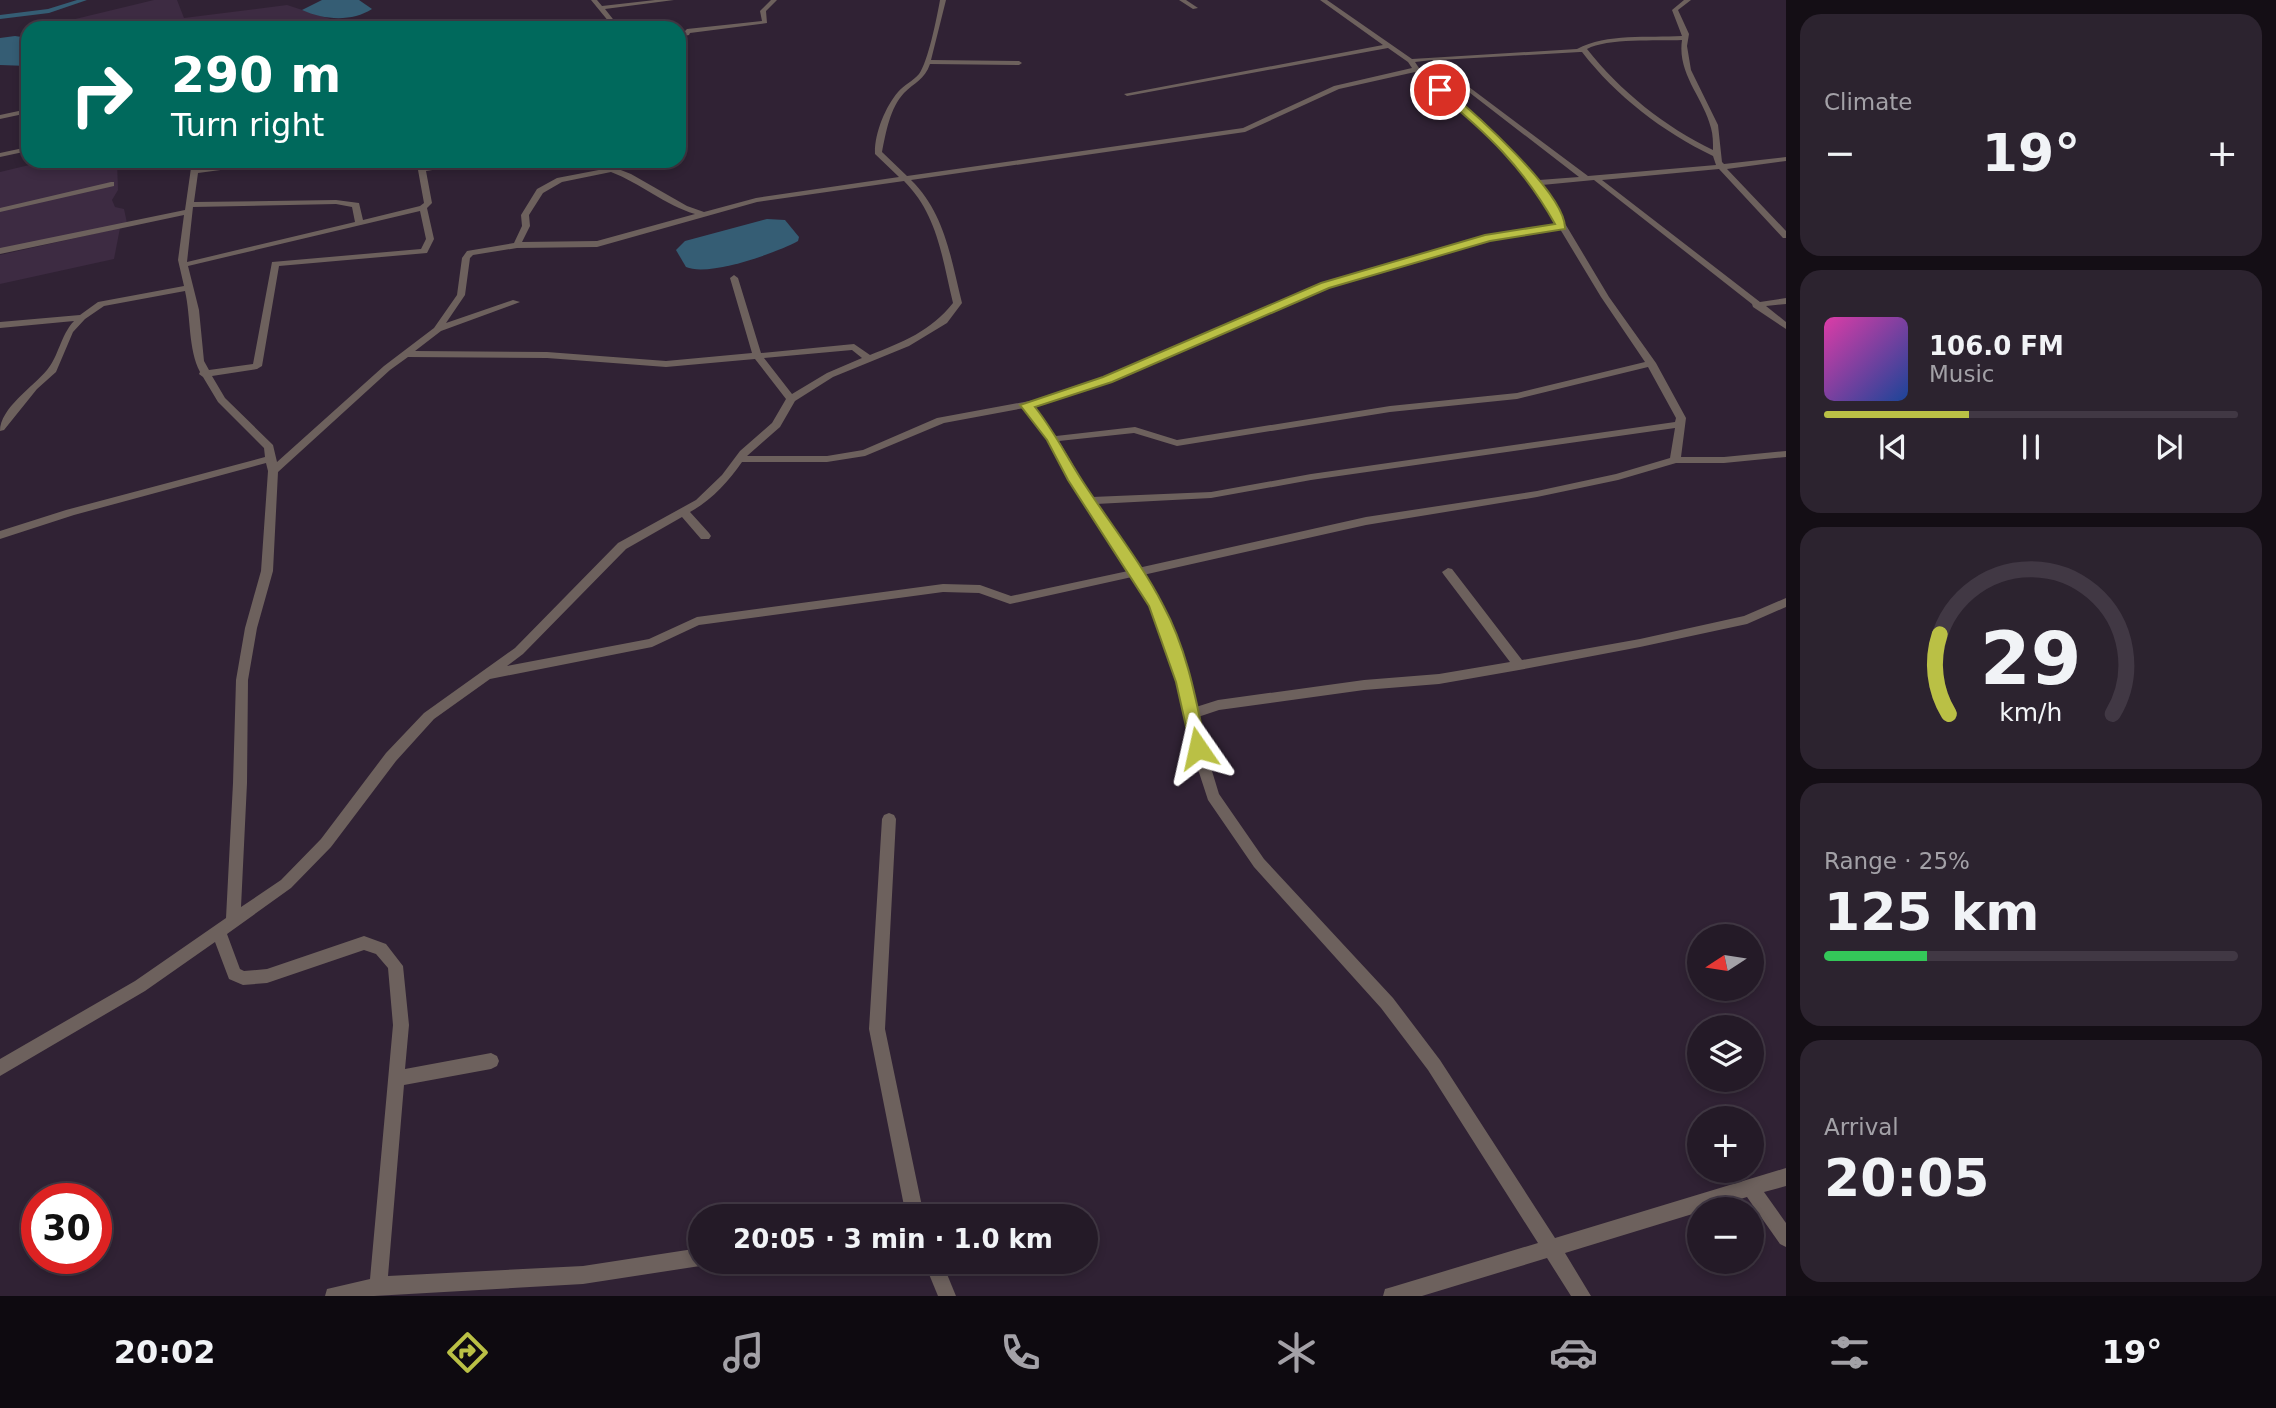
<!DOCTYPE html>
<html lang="en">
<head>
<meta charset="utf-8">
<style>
	body { margin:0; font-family:"DejaVu Sans",sans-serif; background:#2c232f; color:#f1f3f6; height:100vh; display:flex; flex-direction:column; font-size:26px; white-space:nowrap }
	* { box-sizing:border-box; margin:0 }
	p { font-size:23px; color:#a3a1a7 }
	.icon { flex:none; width:38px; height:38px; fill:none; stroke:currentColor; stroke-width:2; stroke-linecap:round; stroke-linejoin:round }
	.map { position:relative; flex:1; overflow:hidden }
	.details { display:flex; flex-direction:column; gap:14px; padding:14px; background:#140e15; width:490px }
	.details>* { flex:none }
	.hud { position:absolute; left:21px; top:21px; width:665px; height:147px; border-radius:21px; box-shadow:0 4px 10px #0003,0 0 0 2px #413844; background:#00695c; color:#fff; overflow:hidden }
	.needle { width:46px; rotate:258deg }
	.tools { position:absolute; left:1687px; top:924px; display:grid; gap:14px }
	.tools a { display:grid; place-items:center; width:77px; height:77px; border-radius:50%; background:#241a27; box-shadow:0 4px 10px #0003,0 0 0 2px #413844; font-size:35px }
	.speed { position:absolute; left:21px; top:1183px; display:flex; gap:14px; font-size:35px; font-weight:700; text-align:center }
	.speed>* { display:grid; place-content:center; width:91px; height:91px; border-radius:50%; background:#241a27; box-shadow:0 4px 10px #0003,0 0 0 2px #413844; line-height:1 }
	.speed .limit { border:10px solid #d22; background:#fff; color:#111 }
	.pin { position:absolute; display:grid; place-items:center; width:60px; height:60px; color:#fff; margin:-30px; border:4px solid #fff; border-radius:50%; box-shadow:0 2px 7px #0007 }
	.me { position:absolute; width:77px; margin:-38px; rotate:349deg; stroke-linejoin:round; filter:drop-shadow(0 0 5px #0008) }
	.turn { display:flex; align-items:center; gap:24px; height:147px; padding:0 35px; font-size:32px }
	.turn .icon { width:91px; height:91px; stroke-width:2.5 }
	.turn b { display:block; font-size:49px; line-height:60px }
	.big { font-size:52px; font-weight:600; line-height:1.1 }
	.details .widget { flex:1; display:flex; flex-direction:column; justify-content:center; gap:10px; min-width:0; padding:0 24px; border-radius:21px; background:#2c232f }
	.details .dial { align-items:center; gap:0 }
	.dial svg { height:182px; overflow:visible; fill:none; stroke:#413844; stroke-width:7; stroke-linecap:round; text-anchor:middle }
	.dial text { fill:#f1f3f6; stroke:none }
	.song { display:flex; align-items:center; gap:21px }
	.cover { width:84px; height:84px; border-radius:10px; background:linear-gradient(135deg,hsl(320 70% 55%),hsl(220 70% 35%)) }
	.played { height:7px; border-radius:4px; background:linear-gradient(90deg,#bac045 35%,#413844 35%) }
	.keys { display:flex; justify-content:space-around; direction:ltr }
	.heat { display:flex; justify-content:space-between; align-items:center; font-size:38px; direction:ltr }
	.charge { height:10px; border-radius:5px; background:linear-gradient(90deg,#34c759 25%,#413844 0) }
	.trip { position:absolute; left:688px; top:1204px; width:410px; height:70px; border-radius:35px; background:#241a27; box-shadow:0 4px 10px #0003,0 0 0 2px #413844; font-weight:600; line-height:70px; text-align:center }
	.tabs { display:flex; height:112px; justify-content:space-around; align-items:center; background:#0e0a10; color:#a3a1a7 }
	.tabs .icon { width:49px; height:49px }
	.tabs .on { color:#bac045 }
	.tabs b { font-size:32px; color:#f1f3f6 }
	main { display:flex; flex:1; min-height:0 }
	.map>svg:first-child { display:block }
	.built { fill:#3d2b42 }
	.water { fill:#355d74 }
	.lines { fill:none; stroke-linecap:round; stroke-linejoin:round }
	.canal { fill:#355d74; fill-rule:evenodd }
	.minor { fill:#6d615d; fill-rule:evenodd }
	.route { fill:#bac045; stroke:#797d2d; stroke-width:2 }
</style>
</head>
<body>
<main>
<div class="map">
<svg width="1786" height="1296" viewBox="0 0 1786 1296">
	<rect width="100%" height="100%" fill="#302234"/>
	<g class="built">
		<path d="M154 0H177L184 18 287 5 358 28H38Z"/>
		<path d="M46 161H117L118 190 112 200 115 207 124 209 127 223 0 252V172Z"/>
		<path d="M120 228 114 259 0 284V255Z"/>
	</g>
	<g class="water">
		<path d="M322 0H359L372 9C352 22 324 20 302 10Z"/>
		<path d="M15 36 28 38V66L0 65V38Z"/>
		<path d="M767 219 785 220 799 237 798 241C776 253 709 277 686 267L676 250 685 241Z"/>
	</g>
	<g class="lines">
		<path class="canal" d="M77 0H87L49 13 0 19V15L48 9Z"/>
		<g class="minor">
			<path d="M591 0H597L602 6 655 0H674L605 9 620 28H614Z"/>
			<path d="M771 0H777L766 11 767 23 690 33 689 35 679 37V33L684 32 687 29 762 21 760 11Z"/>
			<path d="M940 0H946L931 60 1019 61 1022 63 1019 65 930 64C925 79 914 83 904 93 890 108 886 132 882 152L907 176 1243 128 1334 86 1412 68 1408 62 1388 48 1127 96 1124 94 1383 45 1320 0H1327L1412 59 1577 49C1607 33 1648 38 1682 36L1672 10 1684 0H1691L1678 10 1689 34 1687 46 1691 70 1718 125 1722 162 1724 164 1786 157V161L1727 169 1786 231V238H1783L1719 169 1602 180 1760 302 1786 298V304L1766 306 1786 322V329L1753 307 1752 304 1594 180 1542 185 1609 297 1656 363 1686 418 1681 457H1724L1786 451V457L1724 463H1676L1618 480 1537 497 1366 525 1143 575C1171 618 1185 658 1196 707L1218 700 1364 680 1439 674 1510 662 1444 575 1442 572 1448 568 1452 569 1522 660 1640 639 1744 616 1786 598V607L1747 624 1640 647 1519 670 1439 684 1364 690 1219 710 1198 717 1205 748 1219 794 1264 859 1393 998 1440 1060 1555 1238 1786 1168V1186L1764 1192 1786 1223V1247L1780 1244 1747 1197 1708 1209H1699V1212L1565 1253 1591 1296H1571L1547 1258 1422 1296H1383L1385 1289 1392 1287 1538 1243 1428 1070 1381 1008 1254 867 1208 800 1191 748 1178 682 1166 641 1150 606 1132 577 1010 604 979 593 943 592 699 625 652 647 490 679 434 719 396 761 331 847 291 888 227 934 240 969 244 971 267 969 364 936 386 944 403 966 409 1025 405 1069 491 1053 497 1056 499 1061 497 1066 491 1069 404 1085 388 1276 583 1266 700 1248V1262H707L706 1263 700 1266 583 1284 374 1296H325L327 1289 370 1279 393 1025 388 968 376 954 364 950 267 983 243 985 229 979 215 942 145 991 0 1076V1059L135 981 226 918 233 783 236 680 245 628 261 571 268 471 266 463 74 515 0 539V531L66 510 265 457 264 448 218 402 203 377 199 374 200 372C188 349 191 317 185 291L104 306 85 319 73 332 56 372 37 389 4 430 0 431C0 408 33 387 47 370 59 356 60 336 74 321L0 328V322L80 315 98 302 184 286 178 260 184 215 0 254V248L185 210 192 161H200L199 168 256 161H278L274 163 198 173 194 202 336 200 359 203 363 220 420 206 424 203 418 170 439 164 441 161H449L445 168 426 171 432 203 427 208 434 239 427 253 279 266 262 366 257 369 212 376 225 398 273 445 277 462 384 366 434 328 457 295 462 258 467 251 514 243 522 226 521 215 537 189 557 178 604 169 597 164 599 161H607L605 163 608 165 631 174 687 206 704 212 756 198 899 177 875 154C874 135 885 107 898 92 904 85 913 81 919 74 928 62 937 17 940 0ZM1682 40C1677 74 1703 97 1711 128 1713 135 1713 142 1713 150 1665 127 1620 91 1587 49 1607 38 1657 41 1682 40ZM1580 52H1582C1616 96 1663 132 1713 156L1716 165 1588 176 1465 84 1439 60ZM1432 60 1461 86 1579 177 1539 180 1483 121 1419 68 1415 62ZM1415 72 1477 125 1534 184 1557 224 1486 235 1322 284 1105 377 1035 400 937 418 863 450 827 456H747L780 427 795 401 833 377 909 346 947 323 962 303C951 259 945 213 911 180L1245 132 1339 89ZM611 172C640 183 665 205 695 214L597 241 522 242 530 226 529 215 543 193 562 182ZM904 181C938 215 942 258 953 303 931 331 903 342 870 355L854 344 761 353 738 278 734 275 730 278 752 353 666 361 547 352 415 351 441 331 520 302 513 300 446 323 465 295 470 258 473 255 517 248 597 247 757 202ZM336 204 352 207 355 222 187 262 193 207ZM420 211 426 239 421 249 272 262 253 364 209 370 204 361 199 310 188 266ZM1560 229 1601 297 1645 362 1517 393 1390 406 1177 440 1135 427 1056 436 1033 407 1111 381 1328 288 1490 239ZM852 350 862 358 827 373 792 394 764 358ZM408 357 547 358 666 367 755 359 786 399 772 423 740 451 722 475 696 500 618 543 515 648 424 713 386 753 321 839 281 880 241 907 247 783 248 680 257 628 273 571 278 472 390 370ZM1648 367 1676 418 1675 422 1311 474 1211 492 1092 497 1059 441 1134 433 1177 446 1390 412 1517 399ZM1024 408 1048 440 1082 501 1128 571 1011 596 980 585 943 584 697 617 649 639 507 666 523 654 626 549 682 517 701 539H709L711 536 709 533 690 512C712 500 728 482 742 462H827L865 456 944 423ZM1675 428 1670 458 1616 474 1537 491 1366 517 1138 568 1096 504 1211 498 1311 480Z"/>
			<path d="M1179 0H1186L1198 8 1193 9Z"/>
			<path d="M28 109V113L0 119V115Z"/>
			<path d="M28 147V151L0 157V153Z"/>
			<path d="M111 182H114V186L0 212V208Z"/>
			<path d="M889 813 894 815 896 819 885 1029 924 1216H906L869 1029 882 819 884 815Z"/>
			<path d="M924 1262H942L956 1296H938Z"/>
		</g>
	</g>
	<path class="route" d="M1437 88H1444C1471 110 1567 194 1565 229L1490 241 1329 288 1112 382 1035 407C1057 435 1068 460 1087 488 1112 526 1142 564 1163 605 1187 649 1196 699 1206 748L1198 755 1192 753 1176 682 1149 606 1068 480 1047 440 1020 405 1103 377 1321 283 1485 235 1555 224C1523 167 1487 133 1437 92Z"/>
</svg>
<div class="tools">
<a><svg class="needle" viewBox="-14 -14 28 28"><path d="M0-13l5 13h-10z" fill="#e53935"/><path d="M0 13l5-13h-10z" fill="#a3a1a7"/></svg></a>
<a><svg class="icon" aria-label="layers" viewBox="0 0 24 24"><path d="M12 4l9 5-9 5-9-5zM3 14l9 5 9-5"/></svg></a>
<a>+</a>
<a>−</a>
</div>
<div class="speed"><div class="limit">30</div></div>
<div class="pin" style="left:1440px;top:90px;background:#d93025"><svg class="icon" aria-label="arrive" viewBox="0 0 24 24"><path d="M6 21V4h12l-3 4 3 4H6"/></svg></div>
<svg class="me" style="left:1198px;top:748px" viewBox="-20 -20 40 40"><path d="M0-17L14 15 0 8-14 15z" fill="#bac045" stroke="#fff" stroke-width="4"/></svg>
<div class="trip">20:05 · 3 min · 1.0 km</div>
<div class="hud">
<div class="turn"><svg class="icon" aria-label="right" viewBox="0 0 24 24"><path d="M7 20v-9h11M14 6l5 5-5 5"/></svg><div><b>290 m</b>Turn right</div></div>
</div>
</div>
<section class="details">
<div class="widget"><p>Climate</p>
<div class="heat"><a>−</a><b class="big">19°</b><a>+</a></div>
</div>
<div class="widget">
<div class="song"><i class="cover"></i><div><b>106.0 FM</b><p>Music</p></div></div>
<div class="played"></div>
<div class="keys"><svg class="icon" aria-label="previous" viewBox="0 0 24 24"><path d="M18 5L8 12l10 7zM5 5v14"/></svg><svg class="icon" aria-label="pause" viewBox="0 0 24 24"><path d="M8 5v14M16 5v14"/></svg><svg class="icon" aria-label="next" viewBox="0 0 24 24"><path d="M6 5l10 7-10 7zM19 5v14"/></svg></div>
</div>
<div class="widget dial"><svg viewBox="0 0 100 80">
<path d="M14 69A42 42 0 1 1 86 69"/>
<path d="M14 69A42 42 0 0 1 10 34" stroke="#bac045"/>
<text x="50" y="56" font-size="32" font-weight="700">29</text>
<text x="50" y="72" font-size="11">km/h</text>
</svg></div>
<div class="widget"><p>Range · 25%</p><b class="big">125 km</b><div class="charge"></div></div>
<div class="widget"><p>Arrival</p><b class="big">20:05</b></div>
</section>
</main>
<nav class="tabs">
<b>20:02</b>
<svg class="icon on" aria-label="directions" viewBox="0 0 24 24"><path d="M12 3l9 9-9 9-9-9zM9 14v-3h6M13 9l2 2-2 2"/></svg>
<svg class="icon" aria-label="music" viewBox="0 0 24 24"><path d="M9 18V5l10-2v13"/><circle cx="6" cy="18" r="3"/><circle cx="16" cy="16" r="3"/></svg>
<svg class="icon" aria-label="phone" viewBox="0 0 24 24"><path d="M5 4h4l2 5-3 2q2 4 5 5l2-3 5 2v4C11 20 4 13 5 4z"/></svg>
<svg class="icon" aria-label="climate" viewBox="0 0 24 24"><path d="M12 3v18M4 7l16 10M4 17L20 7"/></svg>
<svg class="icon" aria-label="car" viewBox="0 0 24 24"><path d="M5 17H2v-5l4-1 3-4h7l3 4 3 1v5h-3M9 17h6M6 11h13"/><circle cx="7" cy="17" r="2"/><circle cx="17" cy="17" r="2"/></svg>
<svg class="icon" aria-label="filters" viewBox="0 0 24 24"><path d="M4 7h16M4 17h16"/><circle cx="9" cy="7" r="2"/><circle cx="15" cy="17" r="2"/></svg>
<b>19°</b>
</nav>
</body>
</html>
